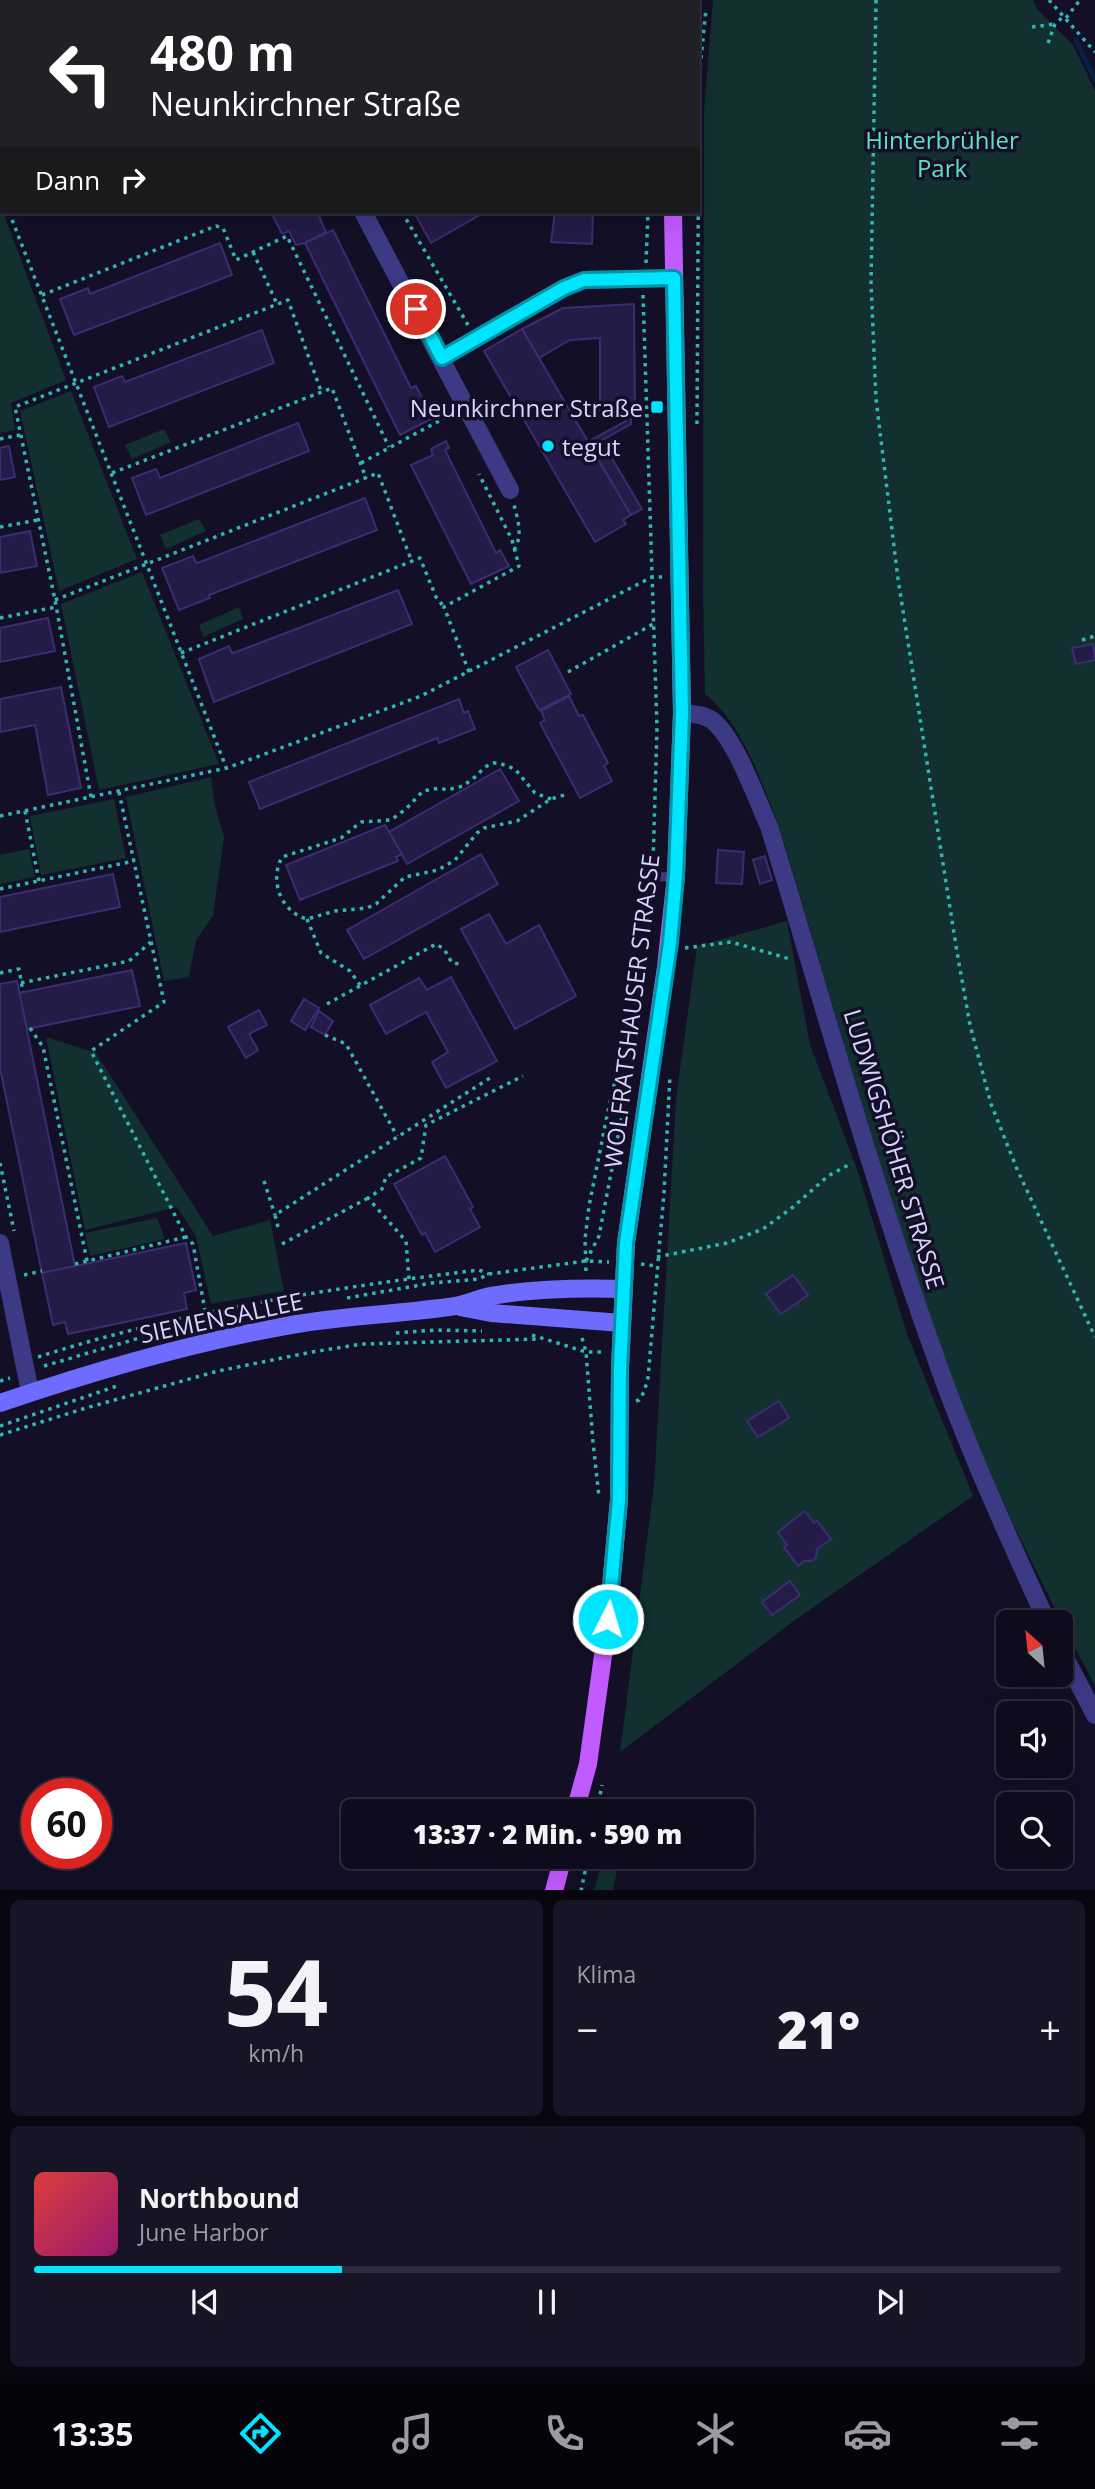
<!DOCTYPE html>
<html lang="de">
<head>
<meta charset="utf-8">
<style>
	body { margin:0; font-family:"Open Sans",sans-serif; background:#171425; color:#f1f3f6; height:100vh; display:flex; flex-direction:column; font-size:26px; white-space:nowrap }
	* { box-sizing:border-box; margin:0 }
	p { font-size:23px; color:#9b9ba3 }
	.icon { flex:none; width:38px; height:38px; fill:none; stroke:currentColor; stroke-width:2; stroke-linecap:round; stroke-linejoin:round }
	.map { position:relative; height:1890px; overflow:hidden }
	.side { display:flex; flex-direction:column; gap:10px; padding:10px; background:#08060f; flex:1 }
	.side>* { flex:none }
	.hud { position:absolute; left:0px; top:0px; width:700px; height:214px; box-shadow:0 7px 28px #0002,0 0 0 2px #2e2b3b; background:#202124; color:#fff; overflow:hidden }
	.needle { width:46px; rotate:333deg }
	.buttons { position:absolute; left:996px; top:1610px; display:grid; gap:14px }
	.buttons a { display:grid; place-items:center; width:77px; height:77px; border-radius:10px; background:#0e0b1c; box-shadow:0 7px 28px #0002,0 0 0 2px #2e2b3b; font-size:35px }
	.speed { position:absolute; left:21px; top:1778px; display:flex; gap:14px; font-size:35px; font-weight:700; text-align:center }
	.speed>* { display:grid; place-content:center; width:91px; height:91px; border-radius:50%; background:#0e0b1c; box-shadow:0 7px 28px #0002,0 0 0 2px #2e2b3b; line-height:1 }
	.speed .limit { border:10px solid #d22; background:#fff; color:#111 }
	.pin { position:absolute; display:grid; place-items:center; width:60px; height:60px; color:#fff; margin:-30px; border:4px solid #fff; border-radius:50%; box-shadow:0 2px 7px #0007 }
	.me { position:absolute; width:77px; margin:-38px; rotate:5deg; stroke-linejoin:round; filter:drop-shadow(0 0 5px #0008) }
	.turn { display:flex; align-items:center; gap:24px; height:147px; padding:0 35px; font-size:32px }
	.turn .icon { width:91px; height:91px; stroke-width:2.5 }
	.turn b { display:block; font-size:49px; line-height:60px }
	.then { display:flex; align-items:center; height:66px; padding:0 35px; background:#0003; gap:14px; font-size:26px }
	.big { font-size:52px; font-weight:800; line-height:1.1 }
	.side .widget { flex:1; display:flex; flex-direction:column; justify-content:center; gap:10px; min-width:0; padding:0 24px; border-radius:10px; background:#171425 }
	.side .dial { align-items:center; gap:0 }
	.dial b { font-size:91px; line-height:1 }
	.song { display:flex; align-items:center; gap:21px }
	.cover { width:84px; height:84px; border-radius:10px; background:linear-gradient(135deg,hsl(0 70% 55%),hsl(320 70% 35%)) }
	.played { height:7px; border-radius:4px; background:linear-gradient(90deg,#00e5ff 30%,#2e2b3b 30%) }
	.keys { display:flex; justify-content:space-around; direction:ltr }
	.heat { display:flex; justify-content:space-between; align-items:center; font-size:38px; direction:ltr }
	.side .tiles { flex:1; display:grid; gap:10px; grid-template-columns:1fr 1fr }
	.widget:last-child { grid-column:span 2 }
	.trip { position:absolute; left:341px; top:1799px; width:413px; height:70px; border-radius:10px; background:#0e0b1c; box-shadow:0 7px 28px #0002,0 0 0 2px #2e2b3b; font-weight:800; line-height:70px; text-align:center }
	.dock { display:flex; height:112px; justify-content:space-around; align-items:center; background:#06040b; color:#9b9ba3 }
	.dock .icon { width:49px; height:49px }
	.dock .current { color:#00e5ff }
	.dock b { font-size:32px; color:#f1f3f6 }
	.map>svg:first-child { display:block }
	.green { fill:#12302f }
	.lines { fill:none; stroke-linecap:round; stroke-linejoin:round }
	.stream { stroke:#0a1f44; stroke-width:5 }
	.building { fill:#241b47; stroke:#3b2d73; stroke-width:2 }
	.path { stroke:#2fb8b0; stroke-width:3.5; stroke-dasharray:3.5 5; stroke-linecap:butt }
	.service { stroke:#3d3a85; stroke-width:9 }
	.minor { stroke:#3d3a85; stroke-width:18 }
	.secondary { stroke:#6f6bff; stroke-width:18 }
	.primary { stroke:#c25bff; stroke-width:18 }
	.route-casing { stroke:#0095a6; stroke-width:18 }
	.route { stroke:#00e5ff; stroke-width:12 }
	.poi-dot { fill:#00e5ff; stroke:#130f26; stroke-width:2.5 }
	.labels { text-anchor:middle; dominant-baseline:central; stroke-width:7; stroke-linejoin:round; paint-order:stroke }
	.park-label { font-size:24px; fill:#5fe0c0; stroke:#130f26 }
	.poi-label { font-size:24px; fill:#d9d4ff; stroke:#130f26; text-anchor:end }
	.street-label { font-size:24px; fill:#d9d4ff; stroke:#130f26 }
</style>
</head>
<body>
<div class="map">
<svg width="1095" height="1891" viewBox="0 0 1095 1891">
	<rect width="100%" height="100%" fill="#130f26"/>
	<g class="green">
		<path d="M713 0H1033L1038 10 1073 45 1095 91V1686C1038 1577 981 1465 941 1349 881 1177 832 1000 779 826 762 783 742 723 705 694L703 591 704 110Z"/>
		<path d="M0 204 66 380 11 403 15 430 0 433Z"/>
		<path d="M71 391 137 559 59 591 20 411Z"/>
		<path d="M164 429 171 442 132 459 125 445Z"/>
		<path d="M199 519 206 531 166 549 160 535Z"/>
		<path d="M142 572 219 764 99 790 61 604Z"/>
		<path d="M239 607 243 619 203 637 199 625Z"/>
		<path d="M211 777 215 806 224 837 213 916 196 940 189 977 164 981 126 797Z"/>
		<path d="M114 799 126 858 41 875 30 816Z"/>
		<path d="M29 849 35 877 0 884V855Z"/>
		<path d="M787 921 810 1045 857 1169 907 1334 973 1496 795 1620 620 1752 654 1485 676 1099 697 946Z"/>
		<path d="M46 1037 96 1053 213 1236 270 1220 284 1291 211 1304 196 1236 177 1207 85 1230Z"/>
		<path d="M157 1218 165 1239 90 1256 85 1233Z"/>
		<path d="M604 1857H620L613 1890H594Z"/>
	</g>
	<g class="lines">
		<path class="stream" d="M1076 40 1095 80"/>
	</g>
	<g class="building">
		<path d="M271 212H327L319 216 326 232 305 243 296 245 289 231 282 234Z"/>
		<path d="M414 212H485L431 243Z"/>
		<path d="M555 212H593L592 244 551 242Z"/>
		<path d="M333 230 411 388 416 386 433 418 400 435 305 243Z"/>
		<path d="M220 243 232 275 74 335 60 299 88 288 90 294Z"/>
		<path d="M634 304 635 416H600V338L570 340 539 358 522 329 563 308Z"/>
		<path d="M522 329 631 515 623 520 626 524 595 542 484 351Z"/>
		<path d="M262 330 274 363 109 427 94 387 122 376 125 382Z"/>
		<path d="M626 416H631V424L599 442 602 446 604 445 642 509 631 515 588 442 626 421Z"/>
		<path d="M298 423 309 451 146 515 132 478 156 469 160 478Z"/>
		<path d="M446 441 449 448 445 450 496 553 500 550 509 566 471 584 411 465 433 455 431 449Z"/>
		<path d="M9 446 15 477 0 480V448Z"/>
		<path d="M365 498 377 530 209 595 210 598 179 610 162 568 193 556 196 563 200 562Z"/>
		<path d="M30 531 37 566 0 573V537Z"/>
		<path d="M398 590 412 624 214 702 199 659 229 646 232 653 236 652Z"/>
		<path d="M48 618 55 651 0 662V628Z"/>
		<path d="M1093 644 1095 660 1076 664 1072 648Z"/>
		<path d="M548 650 571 694 539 710 516 667Z"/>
		<path d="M61 687 81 788 48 795 35 725 0 732V699Z"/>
		<path d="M569 696 579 716 583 715 608 763 604 766 612 781 580 798 540 723 545 720 541 711Z"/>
		<path d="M459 699 464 713 468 711 475 729 439 743 437 738 260 809 249 782Z"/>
		<path d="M500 769 519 801 407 864 389 832Z"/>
		<path d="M385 825 402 854 396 857 398 861 300 900 286 865Z"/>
		<path d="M718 850 744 852 742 884 716 883Z"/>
		<path d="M481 854 498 884 364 959 347 930Z"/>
		<path d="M765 856 772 880 760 884 753 860Z"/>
		<path d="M113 874 120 907 0 932V897Z"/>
		<path d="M489 914 506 944 539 925 576 996 515 1029 461 929Z"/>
		<path d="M132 970 140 1006 27 1029 19 993Z"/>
		<path d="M451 977 497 1061 446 1088 432 1062 448 1052 426 1012 386 1034 370 1005 419 978 427 990Z"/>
		<path d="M17 981 75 1266 42 1273 0 1068V984Z"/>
		<path d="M304 999 319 1008 305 1030 291 1021Z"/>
		<path d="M259 1010 267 1025 249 1034 258 1050 246 1058 228 1027Z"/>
		<path d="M319 1011 333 1021 325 1035 311 1027Z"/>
		<path d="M445 1156 473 1207 470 1209 480 1227 435 1252 425 1233 422 1235 394 1184Z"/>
		<path d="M186 1243 196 1290 184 1293 187 1309 68 1334 65 1322 53 1325 42 1273Z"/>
		<path d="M793 1275 808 1295 781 1314 766 1294Z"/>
		<path d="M779 1401 789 1418 758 1437 747 1421Z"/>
		<path d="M805 1511 814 1523 817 1521 831 1539 817 1549 816 1558 811 1561H804L798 1566 784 1547 787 1545 778 1532Z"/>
		<path d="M790 1581 800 1595 772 1615 762 1602Z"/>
	</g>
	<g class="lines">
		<g class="path">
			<path d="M279 0 280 2"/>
			<path d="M876 0 871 283 876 399 898 579 957 952 970 1025 991 1104 1017 1169 1095 1337"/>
			<path d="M1049 0 1095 52"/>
			<path d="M380 2 382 0"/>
			<path d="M668 2V0"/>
			<path d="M0 16H2"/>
			<path d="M1066 18 1080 0"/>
			<path d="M1032 27 1055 24"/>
			<path d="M1048 43 1055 24 1064 16"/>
			<path d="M0 189 2 193"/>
			<path d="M9 212 226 767"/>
			<path d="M402 212 468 325"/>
			<path d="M253 252 277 304"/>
			<path d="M646 263 648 212"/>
			<path d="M42 295 216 226 223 228 236 260 287 236 389 447"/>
			<path d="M643 295 657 728 653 864"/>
			<path d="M697 424 699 79 706 9"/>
			<path d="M0 439 20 435"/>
			<path d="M361 463 452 414"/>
			<path d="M112 473 332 388 366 478"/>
			<path d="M0 527 38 520"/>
			<path d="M514 550C523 536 518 520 514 505"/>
			<path d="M55 600 378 473 412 562"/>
			<path d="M0 618 56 607"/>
			<path d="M1082 640 1095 636"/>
			<path d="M181 653 420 558 436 597 444 607"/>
			<path d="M469 672 444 607 519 566 512 540 479 474"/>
			<path d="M568 672 655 623"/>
			<path d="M119 792 164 1002 91 1051 186 1237 193 1244 207 1322"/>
			<path d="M91 797 55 600 15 407 288 300 321 391"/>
			<path d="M551 799 535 793 515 769 499 763H493L485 767 475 777 463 786 447 790 440 788 423 791 406 809 391 820 361 822 341 838 282 857C269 881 281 912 307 919L335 911 367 908 376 904 405 877 438 870 455 860 477 833 484 828 517 821 551 799 568 794"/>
			<path d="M25 811 39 881"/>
			<path d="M0 816 227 768 421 696 652 577H662"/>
			<path d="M0 889 134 861"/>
			<path d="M307 919 321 953 350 971 360 985"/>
			<path d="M685 948 731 942 790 959"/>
			<path d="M0 973 19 969 23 992"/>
			<path d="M21 983 129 961 151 942"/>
			<path d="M643 993 651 889"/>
			<path d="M327 1004 436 944 444 949 452 963 460 964"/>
			<path d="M30 1028 43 1047 87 1261"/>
			<path d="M325 1035 346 1044 397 1136"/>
			<path d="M0 1163 14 1231"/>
			<path d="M264 1181 275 1215"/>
			<path d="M278 1227 275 1215 493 1076"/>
			<path d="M282 1244 368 1198"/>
			<path d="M657 1257 727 1243 763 1229 793 1207 828 1176 852 1163"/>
			<path d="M586 1261 599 1236 632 1063"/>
			<path d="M75 1264 186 1237"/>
			<path d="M641 1264 656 1266"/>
			<path d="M586 1271 585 1239 589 1206 608 1111 633 1006 642 989"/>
			<path d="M24 1275 42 1271"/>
			<path d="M409 1279 406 1241 368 1198 382 1189 386 1177 421 1158 426 1125 523 1076"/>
			<path d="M347 1298 432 1283 479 1279 489 1274 586 1261 609 1262"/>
			<path d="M396 1333 436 1330 482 1331"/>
			<path d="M532 1335 586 1352H605"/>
			<path d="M582 1338 586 1352 593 1442 599 1497"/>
			<path d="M38 1357C181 1311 331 1288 479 1270L489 1274"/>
			<path d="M44 1366 153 1334 212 1321"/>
			<path d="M0 1381 10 1378"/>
			<path d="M636 1401 639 1400 644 1392 648 1378 664 1193 670 1075"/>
			<path d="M0 1426 117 1386"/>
			<path d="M0 1435 86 1408 218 1371 312 1352 362 1344 539 1339"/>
			<path d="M597 1811 602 1785"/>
			<path d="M581 1891 588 1857"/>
		</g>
		<path class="service" d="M642 878 676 876"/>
		<g class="minor">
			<path d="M182 2 184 0"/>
			<path d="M0 141 2 140"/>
			<path d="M363 212 510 490"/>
			<path d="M442 358 564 288 584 280 674 278"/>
			<path d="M682 713C692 714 704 714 713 721 736 740 756 798 769 826 823 1002 872 1180 934 1353 966 1445 1007 1534 1047 1622"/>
			<path d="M0 1243 30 1392"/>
			<path d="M1060 1648 1095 1715"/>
		</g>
		<g class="secondary">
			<path d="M460 1307 491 1313 622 1323"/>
			<path d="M0 1403C97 1370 196 1341 297 1324 349 1315 403 1314 455 1306 467 1304 479 1298 491 1296 530 1289 583 1288 623 1289"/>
		</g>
		<g class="primary">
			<path d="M689 2V0"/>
			<path d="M575 1811 588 1764 608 1619 619 1500 620 1368 626 1243 666 967 676 876 682 713 673 212"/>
			<path d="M554 1891 563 1857"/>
		</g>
	</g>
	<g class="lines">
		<defs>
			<path id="route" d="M416 309 442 358 564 288 584 280 674 278 682 713 676 876 670 943 626 1243 620 1368 619 1500 608 1619"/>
		</defs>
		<use href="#route" class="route-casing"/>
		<use href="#route" class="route"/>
	</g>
	<g class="poi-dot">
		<rect x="650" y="400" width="14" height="14" rx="3.5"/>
		<circle cx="548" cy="446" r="7"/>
	</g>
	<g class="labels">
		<g class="park-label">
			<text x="942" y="139">Hinterbrühler<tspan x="942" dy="28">Park</tspan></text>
		</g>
		<g class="poi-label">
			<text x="643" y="407">Neunkirchner Straße</text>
			<text x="562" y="446" text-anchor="start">tegut</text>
		</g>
		<g class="street-label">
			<text transform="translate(631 1011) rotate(-83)">WOLFRATSHAUSER STRASSE</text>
			<text transform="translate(895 1149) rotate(73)">LUDWIGSHÖHER STRASSE</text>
			<text transform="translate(221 1317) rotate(-12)">SIEMENSALLEE</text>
		</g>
	</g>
</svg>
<div class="buttons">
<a><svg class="needle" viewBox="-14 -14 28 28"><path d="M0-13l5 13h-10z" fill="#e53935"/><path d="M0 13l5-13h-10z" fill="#9b9ba3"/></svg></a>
<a><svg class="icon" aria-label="sound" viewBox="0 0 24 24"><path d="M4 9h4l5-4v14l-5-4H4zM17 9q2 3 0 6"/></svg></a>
<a><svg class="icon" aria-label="search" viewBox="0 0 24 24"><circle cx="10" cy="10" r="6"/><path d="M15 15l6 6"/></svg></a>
</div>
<div class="speed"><div class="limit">60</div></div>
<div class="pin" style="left:416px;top:309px;background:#d93025"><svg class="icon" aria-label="arrive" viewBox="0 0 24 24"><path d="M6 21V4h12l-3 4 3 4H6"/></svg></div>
<svg class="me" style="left:608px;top:1619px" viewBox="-20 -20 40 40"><circle r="17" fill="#00e5ff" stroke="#fff" stroke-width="3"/><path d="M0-11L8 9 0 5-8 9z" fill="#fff"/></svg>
<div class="trip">13:37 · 2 Min. · 590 m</div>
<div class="hud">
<div class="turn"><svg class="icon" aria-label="left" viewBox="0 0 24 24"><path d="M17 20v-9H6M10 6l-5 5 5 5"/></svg><div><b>480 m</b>Neunkirchner Straße</div></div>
<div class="then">Dann<svg class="icon" aria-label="right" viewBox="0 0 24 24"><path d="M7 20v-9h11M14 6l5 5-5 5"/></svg></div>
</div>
</div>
<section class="side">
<div class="tiles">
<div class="widget dial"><b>54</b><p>km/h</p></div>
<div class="widget"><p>Klima</p>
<div class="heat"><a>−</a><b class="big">21°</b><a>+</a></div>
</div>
<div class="widget">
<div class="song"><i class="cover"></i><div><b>Northbound</b><p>June Harbor</p></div></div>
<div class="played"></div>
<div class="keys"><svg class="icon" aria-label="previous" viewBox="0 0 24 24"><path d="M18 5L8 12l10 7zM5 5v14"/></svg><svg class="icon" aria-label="pause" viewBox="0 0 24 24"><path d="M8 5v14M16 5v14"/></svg><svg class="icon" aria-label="next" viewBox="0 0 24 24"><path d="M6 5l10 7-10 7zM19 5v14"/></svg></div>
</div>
</div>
</section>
<nav class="dock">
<b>13:35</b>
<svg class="icon current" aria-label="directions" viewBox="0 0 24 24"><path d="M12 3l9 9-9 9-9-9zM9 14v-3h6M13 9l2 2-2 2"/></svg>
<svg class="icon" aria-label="music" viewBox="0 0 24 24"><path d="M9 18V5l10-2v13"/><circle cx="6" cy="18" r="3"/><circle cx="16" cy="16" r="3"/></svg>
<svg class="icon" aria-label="phone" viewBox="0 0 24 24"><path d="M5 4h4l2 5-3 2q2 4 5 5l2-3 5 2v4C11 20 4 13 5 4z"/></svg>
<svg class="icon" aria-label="climate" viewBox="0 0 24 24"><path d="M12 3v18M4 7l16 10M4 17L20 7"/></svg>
<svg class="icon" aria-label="car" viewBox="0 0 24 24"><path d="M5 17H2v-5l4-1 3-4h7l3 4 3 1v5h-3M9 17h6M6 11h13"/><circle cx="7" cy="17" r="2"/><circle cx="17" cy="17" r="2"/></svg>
<svg class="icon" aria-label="filters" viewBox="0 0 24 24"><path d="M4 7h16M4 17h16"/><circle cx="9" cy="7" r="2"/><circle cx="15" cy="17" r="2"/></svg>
</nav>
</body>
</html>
